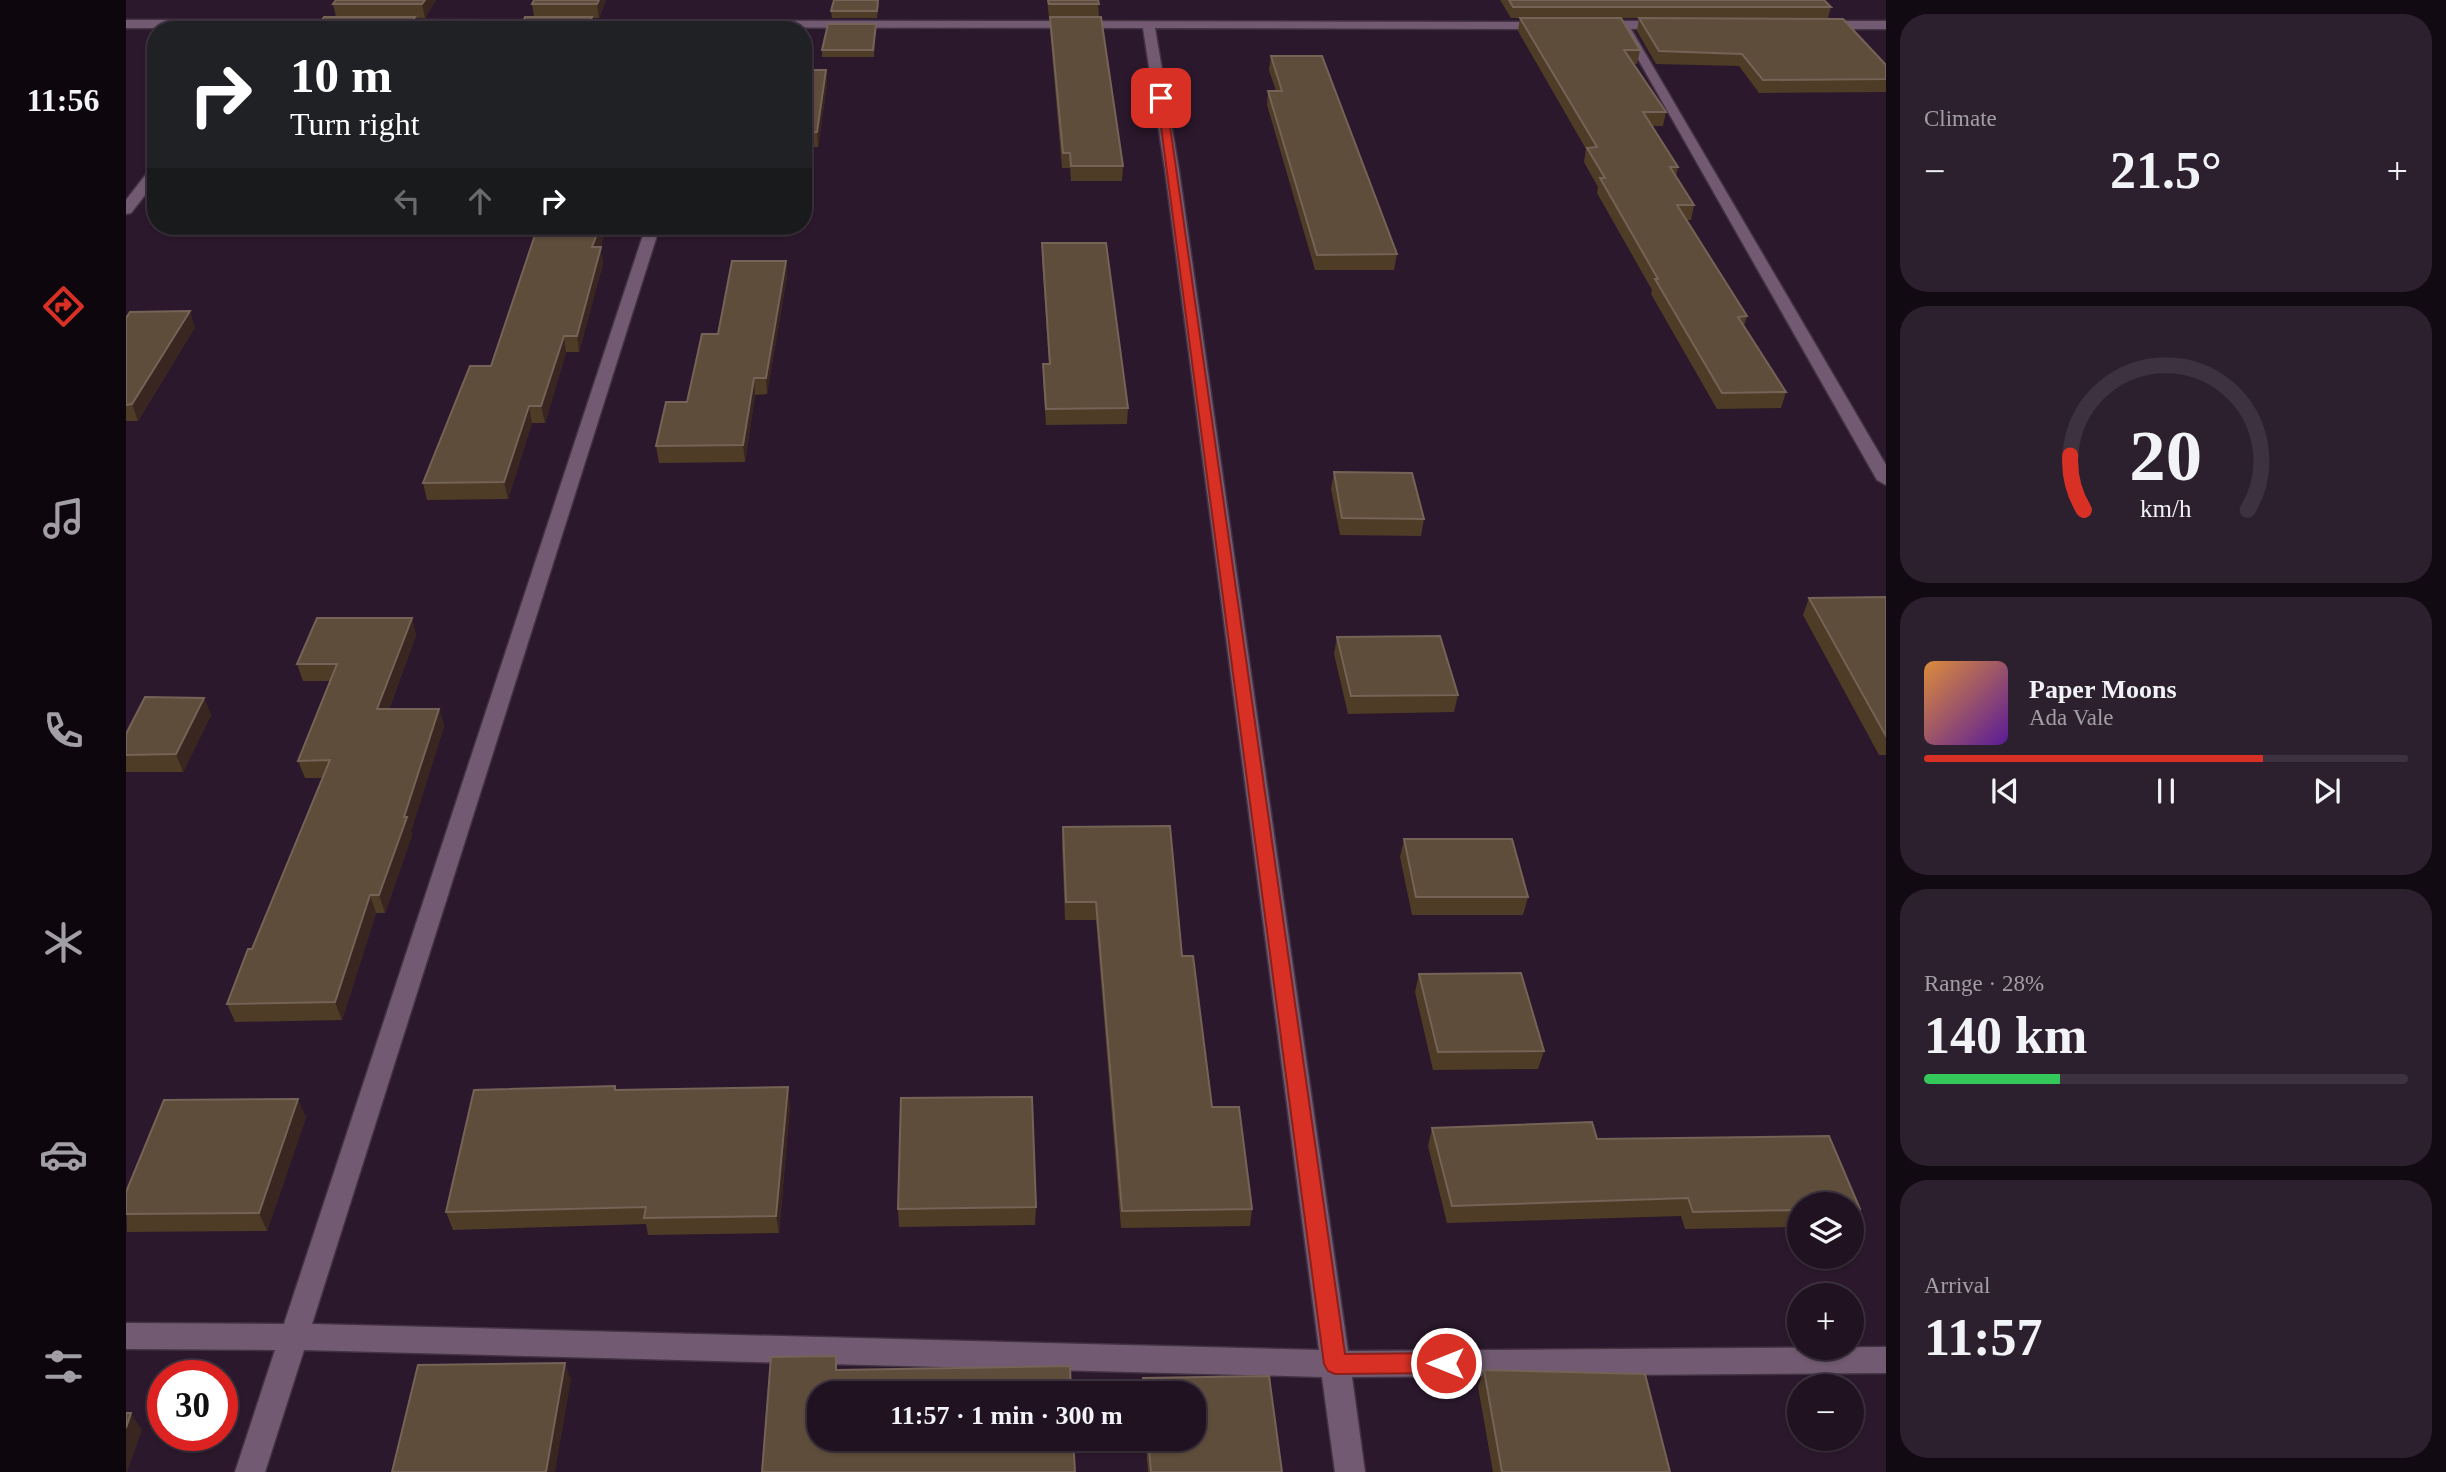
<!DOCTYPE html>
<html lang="en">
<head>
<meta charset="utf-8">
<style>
	body { margin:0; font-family:Georgia,serif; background:#2d202e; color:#f1f3f6; height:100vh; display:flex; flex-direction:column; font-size:26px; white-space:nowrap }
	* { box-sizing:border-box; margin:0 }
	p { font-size:23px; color:#a29ea5 }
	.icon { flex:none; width:38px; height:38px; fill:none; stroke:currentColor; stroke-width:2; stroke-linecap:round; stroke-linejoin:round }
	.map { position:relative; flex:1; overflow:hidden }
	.sheet { display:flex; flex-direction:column; gap:14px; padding:14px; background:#120a12; width:560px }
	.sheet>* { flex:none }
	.hud { position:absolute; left:21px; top:21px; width:665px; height:214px; border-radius:28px; box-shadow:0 2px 5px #0004,0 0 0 2px #3d323f; background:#202124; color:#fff; overflow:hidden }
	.buttons { position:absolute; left:1661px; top:1192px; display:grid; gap:14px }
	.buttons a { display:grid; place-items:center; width:77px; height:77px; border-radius:50%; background:#201221; box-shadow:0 2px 5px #0004,0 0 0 2px #3d323f; font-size:35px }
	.speed { position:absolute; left:21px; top:1360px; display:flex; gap:14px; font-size:35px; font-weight:700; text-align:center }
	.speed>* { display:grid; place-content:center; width:91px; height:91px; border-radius:50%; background:#201221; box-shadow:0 2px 5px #0004,0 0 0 2px #3d323f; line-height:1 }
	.speed .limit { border:10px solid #d22; background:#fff; color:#111 }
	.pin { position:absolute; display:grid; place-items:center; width:60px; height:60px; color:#fff; margin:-30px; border-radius:14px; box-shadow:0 4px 10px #0006 }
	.me { position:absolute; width:77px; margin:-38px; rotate:270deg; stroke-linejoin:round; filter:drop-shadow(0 0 5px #0008) }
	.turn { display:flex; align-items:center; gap:24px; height:147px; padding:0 28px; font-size:32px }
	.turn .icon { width:91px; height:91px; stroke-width:2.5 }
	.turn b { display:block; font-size:49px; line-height:60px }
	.lanes { display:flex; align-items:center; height:66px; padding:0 28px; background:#0003; justify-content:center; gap:35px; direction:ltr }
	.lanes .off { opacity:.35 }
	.big { font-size:52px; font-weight:800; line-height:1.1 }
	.sheet .widget { flex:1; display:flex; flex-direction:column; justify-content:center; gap:10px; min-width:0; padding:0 24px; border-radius:28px; background:#2d202e }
	.sheet .dial { align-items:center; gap:0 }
	.dial svg { height:182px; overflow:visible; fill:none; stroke:#3d323f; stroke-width:7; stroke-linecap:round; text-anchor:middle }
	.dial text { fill:#f1f3f6; stroke:none }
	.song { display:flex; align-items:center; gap:21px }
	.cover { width:84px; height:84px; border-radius:10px; background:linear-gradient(135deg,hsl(30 70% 55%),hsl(270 70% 35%)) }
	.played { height:7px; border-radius:4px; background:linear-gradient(90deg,#d93025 70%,#3d323f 70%) }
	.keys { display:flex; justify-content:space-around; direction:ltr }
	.heat { display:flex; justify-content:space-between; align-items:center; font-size:38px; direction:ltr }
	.charge { height:10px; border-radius:5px; background:linear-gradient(90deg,#34c759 28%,#3d323f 0) }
	.trip { position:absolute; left:681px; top:1381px; width:399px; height:70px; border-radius:28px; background:#201221; box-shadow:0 2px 5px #0004,0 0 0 2px #3d323f; font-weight:800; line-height:70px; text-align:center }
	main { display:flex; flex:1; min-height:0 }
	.tabs { display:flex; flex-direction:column; width:126px; justify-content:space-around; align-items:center; background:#0d070d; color:#a29ea5 }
	.tabs .icon { width:49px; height:49px }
	.tabs .active { color:#d93025 }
	.tabs b { font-size:32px; color:#f1f3f6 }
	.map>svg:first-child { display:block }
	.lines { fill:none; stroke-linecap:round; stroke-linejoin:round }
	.minor-casing { stroke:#423242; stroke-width:3 }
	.minor { fill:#725b72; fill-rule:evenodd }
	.wall { fill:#4e3c26 }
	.shaded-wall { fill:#392620 }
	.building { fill:#5e4d3b; stroke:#746356; stroke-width:2 }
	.route { fill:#d93025; stroke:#8d1f18; stroke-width:2 }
</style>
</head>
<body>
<main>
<nav class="tabs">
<b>11:56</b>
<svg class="icon active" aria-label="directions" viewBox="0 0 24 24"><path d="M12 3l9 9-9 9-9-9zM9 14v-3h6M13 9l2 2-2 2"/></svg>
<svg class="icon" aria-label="music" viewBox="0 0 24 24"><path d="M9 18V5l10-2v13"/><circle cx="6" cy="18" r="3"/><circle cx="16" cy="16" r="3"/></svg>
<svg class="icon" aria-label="phone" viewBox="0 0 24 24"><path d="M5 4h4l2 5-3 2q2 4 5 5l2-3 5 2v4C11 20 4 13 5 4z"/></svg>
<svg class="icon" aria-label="climate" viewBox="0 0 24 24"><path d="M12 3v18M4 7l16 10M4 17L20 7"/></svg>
<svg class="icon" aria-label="car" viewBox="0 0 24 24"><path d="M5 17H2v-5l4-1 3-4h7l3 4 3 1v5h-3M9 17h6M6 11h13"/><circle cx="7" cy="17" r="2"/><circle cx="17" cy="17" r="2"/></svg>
<svg class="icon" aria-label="filters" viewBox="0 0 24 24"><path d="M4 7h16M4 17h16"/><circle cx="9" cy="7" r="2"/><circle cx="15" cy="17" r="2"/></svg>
</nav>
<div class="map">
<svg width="1760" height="1472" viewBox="0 0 1760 1472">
	<rect width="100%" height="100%" fill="#2b182c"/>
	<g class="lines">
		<defs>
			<g id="minor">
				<path d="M0 20H222L228 24 222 28H0Z"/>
				<path d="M261 20 1426 22 1428 25 1422 29 1029 28 1053 170 1222 1351 1760 1347V1373L1226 1377 1239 1472H1209L1196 1377 178 1350 139 1472H109L149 1350 0 1349V1323L158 1324 520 226H534L186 1324 1193 1350 1039 170 1017 28 257 27V21Z"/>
				<path d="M1538 21 1544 25 1542 28 1505 29 1760 465V485L1751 480 1495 29H1472L1466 25 1472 21Z"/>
				<path d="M1760 21V29H1696L1690 25 1696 21Z"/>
				<path d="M30 167V181L5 213 0 214V200L25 168Z"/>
			</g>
		</defs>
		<use href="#minor" class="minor-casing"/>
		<use href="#minor" class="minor"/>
	</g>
	<g class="wall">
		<path d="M310 0 299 18H289L291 30 210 17 207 4Z"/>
		<path d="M480 0 473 18H466L468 30H393L408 17 406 4Z"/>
		<path d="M708 0H753L751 18H706L705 11Z"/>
		<path d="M921 0H972L973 17 997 166 996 181H945L944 168H936L924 31V18H923Z"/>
		<path d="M1374 0H1698L1705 7 1702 18H1496L1514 50 1511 64H1507L1540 112 1537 126H1526L1552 167 1550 176 1568 205 1565 220H1560L1621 316 1618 326 1660 392 1655 408 1591 409 1525 294 1526 290 1471 193 1472 187 1458 162 1460 149 1392 31 1394 18H1385Z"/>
		<path d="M1513 18 1760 65V92L1633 93 1613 66 1530 64 1511 31Z"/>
		<path d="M750 24 748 57H696V50Z"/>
		<path d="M1145 56 1271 254 1268 270H1189L1141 105 1142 91H1150L1143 70Z"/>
		<path d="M677 70H700L701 84 692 147H677Z"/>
		<path d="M482 226 474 247 477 263 453 352H440L419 423H406L382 499 301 500 297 483 365 366Z"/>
		<path d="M916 243 1002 408 1001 424 920 425 917 380V364H923L916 259Z"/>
		<path d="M660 261 661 276 641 394 629 395 619 462 533 463 530 446 561 402 592 334Z"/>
		<path d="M0 318 69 327 12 421H0Z"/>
		<path d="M1208 472 1298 519 1295 536 1214 535 1205 489Z"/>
		<path d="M1760 597V755H1753L1677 615 1683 598Z"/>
		<path d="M286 618 290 635 263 709H313L318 726 285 831 286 835 259 913H250L216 1020 109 1022 101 1004 126 949 197 778H179L172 761 204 681H177L171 664Z"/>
		<path d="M1211 637 1332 695 1328 712 1222 714 1208 654Z"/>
		<path d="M78 698 85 715 57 772H0V734Z"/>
		<path d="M937 827 1056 956 1086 1107 1126 1209 1124 1226 995 1228 970 920H939L936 845Z"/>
		<path d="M1278 839 1402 897 1397 915H1286L1274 857Z"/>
		<path d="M1293 974 1418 1051 1412 1069 1307 1070 1289 992Z"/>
		<path d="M664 1105 653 1233 522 1235 520 1224 327 1230 320 1212Z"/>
		<path d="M180 1117 141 1231 1 1232 0 1192Z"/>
		<path d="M1466 1122 1471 1139 1703 1136 1734 1209 1726 1225V1204H1673V1227L1559 1229 1555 1216 1321 1223 1302 1146 1306 1128Z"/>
		<path d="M910 1207 909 1225 773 1227 772 1209Z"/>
		<path d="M1358 1370 1544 1472H1367L1352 1387Z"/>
		<path d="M1143 1376 1156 1472H1022L1019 1438H1068V1393H1016L1017 1378Z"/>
	</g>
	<g class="shaded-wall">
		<path d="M299 0H310L299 18 296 4Z"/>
		<path d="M473 0H480L473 18 471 4Z"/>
		<path d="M289 17 291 30H281Z"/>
		<path d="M466 17 468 30H460Z"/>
		<path d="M700 70 701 84 692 147 691 132Z"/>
		<path d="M474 226H482L469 263 466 247Z"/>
		<path d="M475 247 477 263 453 352 451 336Z"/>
		<path d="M660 261 661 276 641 394 640 378Z"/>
		<path d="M64 311 69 327 12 421 6 404Z"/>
		<path d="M438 336 440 352 419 423 415 406Z"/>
		<path d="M628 378 629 395 619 462 617 445Z"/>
		<path d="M403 406 406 423 382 499 378 482Z"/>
		<path d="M286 618 290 635 256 727 251 709Z"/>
		<path d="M78 698 85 715 57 772 50 754Z"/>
		<path d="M313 709 318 726 285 831 286 835 259 913 253 895Z"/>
		<path d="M244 895 250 913 216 1020 209 1002Z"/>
		<path d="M662 1087 664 1105 653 1233 650 1216Z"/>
		<path d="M172 1099 180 1117 141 1231 133 1213Z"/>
		<path d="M439 1363 445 1380 429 1472H420Z"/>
		<path d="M5 1413 16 1430 1 1472H0V1428Z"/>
	</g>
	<g class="building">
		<path d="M210 0H299L296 4H207Z"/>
		<path d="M408 0H473L471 4H406Z"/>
		<path d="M708 0H752L751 11H705Z"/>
		<path d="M922 0H972L973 4H923Z"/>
		<path d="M1383 0H1698L1705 7H1387Z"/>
		<path d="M198 17H289L281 30H190Z"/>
		<path d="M399 17H466L460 30H393Z"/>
		<path d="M924 17H975L997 166H945L944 153H937Z"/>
		<path d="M1394 18H1495L1514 50H1498L1540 112H1517L1552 167H1544L1568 205H1551L1621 316 1612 317 1660 392 1596 393 1529 279H1532L1474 178H1479L1461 148 1471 147Z"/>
		<path d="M1513 18 1717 19 1760 65V79L1637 80 1616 54 1533 51Z"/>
		<path d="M702 24H750L747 50H696Z"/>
		<path d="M1145 56H1196L1271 254 1191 255 1142 91H1156Z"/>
		<path d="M677 70H700L691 132 677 133Z"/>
		<path d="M412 226H474L466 247H475L451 336H438L415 406H403L378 482 297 483 344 366H365Z"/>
		<path d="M916 243H980L1002 408 920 409 917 364H924Z"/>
		<path d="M606 261H660L640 378H628L617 445 530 446 540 402H561L576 334H592Z"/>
		<path d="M64 311 6 404 0 405V318L4 312Z"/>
		<path d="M1208 472 1286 473 1298 519 1216 518Z"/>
		<path d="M1760 597V736L1683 598Z"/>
		<path d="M191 618H286L251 709H313L278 817H281L253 895H244L209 1002 101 1004 122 949H126L204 760 172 761 211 664H171Z"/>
		<path d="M1314 636 1332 695 1225 696 1211 637Z"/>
		<path d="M19 697 78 698 50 754 0 755V734Z"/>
		<path d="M1044 826 1056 956H1067L1086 1107H1113L1126 1209 996 1211 970 902H940L937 827Z"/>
		<path d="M1278 839H1386L1402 897H1290Z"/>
		<path d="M1395 973 1418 1051 1312 1052 1293 974Z"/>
		<path d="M489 1086V1090L662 1087 650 1216 518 1218 520 1207 320 1212 348 1090Z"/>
		<path d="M906 1097 910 1207 772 1209 775 1098Z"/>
		<path d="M172 1099 133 1213 0 1214V1192L38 1100Z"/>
		<path d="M1466 1122 1471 1139 1703 1136 1734 1209H1726V1204H1673V1210L1567 1212 1562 1198 1326 1206 1306 1128Z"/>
		<path d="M710 1356V1370L944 1366 945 1393H693V1438H947L949 1472H636L645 1357Z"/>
		<path d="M439 1363 420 1472H266L292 1365Z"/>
		<path d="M1358 1370 1519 1374 1544 1472H1376Z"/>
		<path d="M1143 1376 1156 1472H1025L1022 1438H1068V1393H1018L1017 1378Z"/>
		<path d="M0 1413H5L0 1428Z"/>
	</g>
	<path class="route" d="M1031 96 1040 98 1219 1354 1320 1353 1327 1356 1330 1363 1327 1370 1320 1373 1209 1374 1202 1371 1198 1364Z"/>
</svg>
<div class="buttons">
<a><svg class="icon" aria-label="layers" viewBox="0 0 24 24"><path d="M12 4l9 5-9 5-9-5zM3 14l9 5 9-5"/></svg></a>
<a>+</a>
<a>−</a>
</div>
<div class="speed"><div class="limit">30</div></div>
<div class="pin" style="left:1035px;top:98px;background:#d93025"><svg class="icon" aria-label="arrive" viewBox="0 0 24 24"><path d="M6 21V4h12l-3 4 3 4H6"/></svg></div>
<svg class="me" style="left:1320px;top:1363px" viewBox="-20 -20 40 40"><circle r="17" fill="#d93025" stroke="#fff" stroke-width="3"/><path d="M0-11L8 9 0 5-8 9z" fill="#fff"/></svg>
<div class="trip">11:57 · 1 min · 300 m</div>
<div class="hud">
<div class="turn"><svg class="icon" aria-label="right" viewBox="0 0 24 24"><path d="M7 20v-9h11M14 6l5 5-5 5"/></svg><div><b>10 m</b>Turn right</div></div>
<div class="lanes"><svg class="icon off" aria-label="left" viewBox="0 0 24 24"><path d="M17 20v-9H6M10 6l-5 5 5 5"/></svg><svg class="icon off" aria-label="ahead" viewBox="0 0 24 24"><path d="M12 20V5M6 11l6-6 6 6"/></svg><svg class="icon" aria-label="right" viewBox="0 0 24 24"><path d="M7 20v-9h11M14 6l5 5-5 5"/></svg></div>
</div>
</div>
<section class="sheet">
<div class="widget"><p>Climate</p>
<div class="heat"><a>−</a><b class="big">21.5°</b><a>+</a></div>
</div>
<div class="widget dial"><svg viewBox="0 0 100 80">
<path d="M14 69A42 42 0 1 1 86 69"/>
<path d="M14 69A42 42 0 0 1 8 45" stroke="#d93025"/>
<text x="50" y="56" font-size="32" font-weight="700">20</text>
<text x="50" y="72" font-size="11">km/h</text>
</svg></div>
<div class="widget">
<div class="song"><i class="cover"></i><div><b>Paper Moons</b><p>Ada Vale</p></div></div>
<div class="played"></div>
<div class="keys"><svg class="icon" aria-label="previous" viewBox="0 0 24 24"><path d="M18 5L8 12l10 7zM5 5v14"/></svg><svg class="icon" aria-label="pause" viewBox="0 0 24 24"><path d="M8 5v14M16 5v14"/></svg><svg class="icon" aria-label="next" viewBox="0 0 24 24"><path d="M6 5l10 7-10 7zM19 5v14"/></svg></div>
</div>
<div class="widget"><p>Range · 28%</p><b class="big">140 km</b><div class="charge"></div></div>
<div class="widget"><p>Arrival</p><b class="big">11:57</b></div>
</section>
</main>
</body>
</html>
